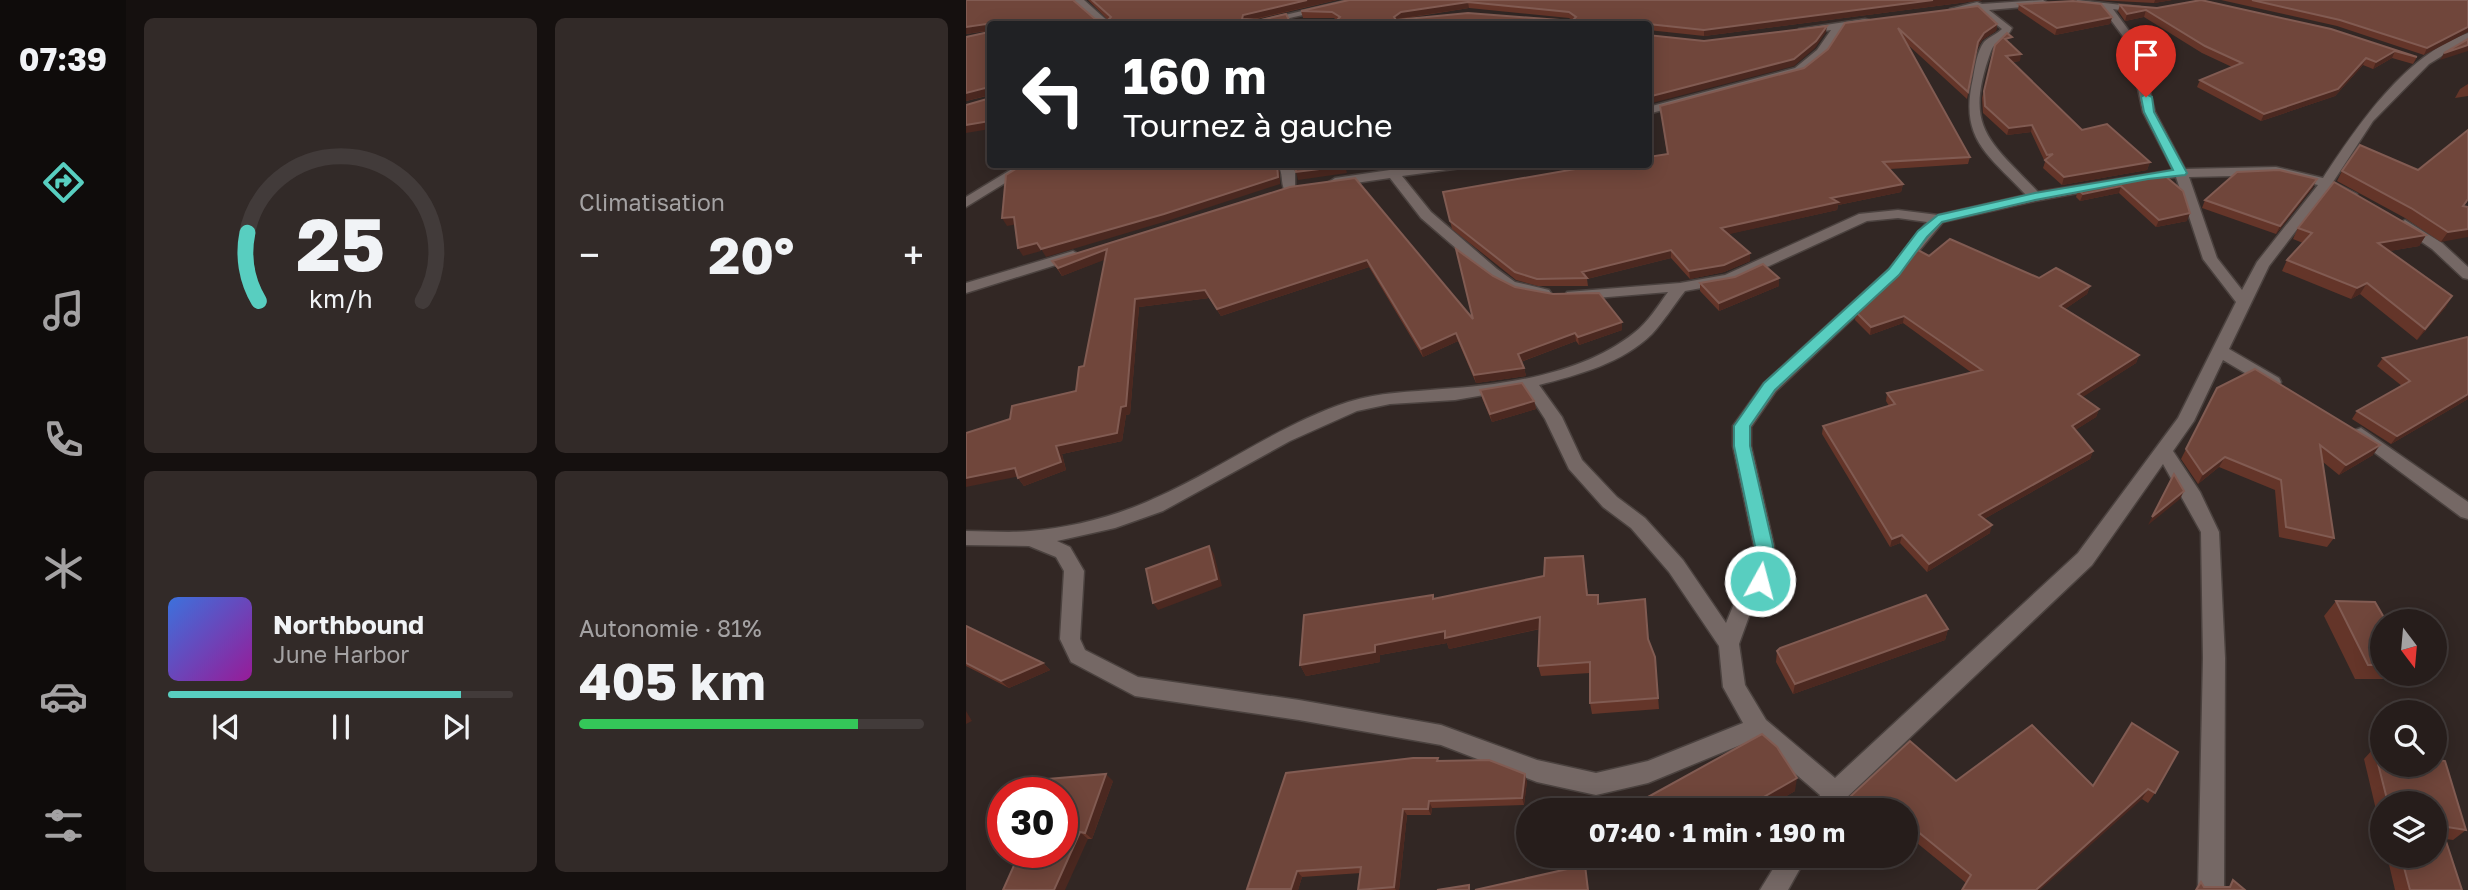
<!DOCTYPE html>
<html lang="fr">
<head>
<meta charset="utf-8">
<style>
	body { margin:0; font-family:"Golos Text",sans-serif; background:#322a28; color:#f1f3f6; height:100vh; display:flex; flex-direction:column; font-size:26px; white-space:nowrap }
	* { box-sizing:border-box; margin:0 }
	p { font-size:23px; color:#a4a2a3 }
	.icon { flex:none; width:38px; height:38px; fill:none; stroke:currentColor; stroke-width:2; stroke-linecap:round; stroke-linejoin:round }
	.map { position:relative; flex:1; overflow:hidden }
	.side { display:flex; flex-direction:column; gap:18px; padding:18px; background:#15100f; width:840px }
	.side>* { flex:none }
	.guide { position:absolute; left:21px; top:21px; width:665px; height:147px; border-radius:7px; box-shadow:0 4px 18px #0003,0 0 0 2px #423b3a; background:#202124; color:#fff; overflow:hidden }
	.needle { width:46px; rotate:164deg }
	.tools { position:absolute; left:1404px; top:609px; display:grid; gap:14px }
	.tools a { display:grid; place-items:center; width:77px; height:77px; border-radius:50%; background:#261d1b; box-shadow:0 4px 18px #0003,0 0 0 2px #423b3a; font-size:35px }
	.speed { position:absolute; left:21px; top:777px; display:flex; gap:14px; font-size:35px; font-weight:700; text-align:center }
	.speed>* { display:grid; place-content:center; width:91px; height:91px; border-radius:50%; background:#261d1b; box-shadow:0 4px 18px #0003,0 0 0 2px #423b3a; line-height:1 }
	.speed .limit { border:10px solid #d22; background:#fff; color:#111 }
	.pin { position:absolute; display:grid; place-items:center; width:60px; height:60px; color:#fff; margin:-72px -30px; border-radius:50% 50% 50% 0; rotate:-45deg; box-shadow:0 0 7px #0007 }
	.pin .icon { rotate:45deg }
	.me { position:absolute; width:77px; margin:-38px; rotate:7deg; stroke-linejoin:round; filter:drop-shadow(0 0 5px #0008) }
	.turn { display:flex; align-items:center; gap:24px; height:147px; padding:0 21px; font-size:32px }
	.turn .icon { width:91px; height:91px; stroke-width:2.5 }
	.turn b { display:block; font-size:49px; line-height:60px }
	.big { font-size:52px; font-weight:700; line-height:1.1 }
	.side .widget { flex:1; display:flex; flex-direction:column; justify-content:center; gap:10px; min-width:0; padding:0 24px; border-radius:10px; background:#322a28 }
	.side .dial { align-items:center; gap:0 }
	.dial svg { height:182px; overflow:visible; fill:none; stroke:#423b3a; stroke-width:7; stroke-linecap:round; text-anchor:middle }
	.dial text { fill:#f1f3f6; stroke:none }
	.song { display:flex; align-items:center; gap:21px }
	.cover { width:84px; height:84px; border-radius:10px; background:linear-gradient(135deg,hsl(220 70% 55%),hsl(300 70% 35%)) }
	.played { height:7px; border-radius:4px; background:linear-gradient(90deg,#58cec0 85%,#423b3a 85%) }
	.keys { display:flex; justify-content:space-around; direction:ltr }
	.heat { display:flex; justify-content:space-between; align-items:center; font-size:38px; direction:ltr }
	.charge { height:10px; border-radius:5px; background:linear-gradient(90deg,#34c759 81%,#423b3a 0) }
	.side .tiles { flex:1; display:grid; gap:18px; grid-template-columns:repeat(2,1fr) }
	.trip { position:absolute; left:550px; top:798px; width:402px; height:70px; border-radius:35px; background:#261d1b; box-shadow:0 4px 18px #0003,0 0 0 2px #423b3a; font-weight:700; line-height:70px; text-align:center }
	main { display:flex; flex:1; min-height:0 }
	.dock { display:flex; flex-direction:column; width:126px; justify-content:space-around; align-items:center; background:#0f0c0b; color:#a4a2a3 }
	.dock .icon { width:49px; height:49px }
	.dock .active { color:#58cec0 }
	.dock b { font-size:32px; color:#f1f3f6 }
	.map>svg:first-child { display:block }
	.lines { fill:none; stroke-linecap:round; stroke-linejoin:round }
	.minor-casing { stroke:#4b423f; stroke-width:3 }
	.minor { fill:#756865; fill-rule:evenodd }
	.wall { fill:#643529; fill-rule:evenodd }
	.shaded-wall { fill:#4b2820 }
	.building { fill:#70463b; stroke:#815b52; stroke-width:2; fill-rule:evenodd }
	.route { fill:#58cec0; stroke:#39867d; stroke-width:2 }
</style>
</head>
<body>
<main>
<nav class="dock">
<b>07:39</b>
<svg class="icon active" aria-label="directions" viewBox="0 0 24 24"><path d="M12 3l9 9-9 9-9-9zM9 14v-3h6M13 9l2 2-2 2"/></svg>
<svg class="icon" aria-label="music" viewBox="0 0 24 24"><path d="M9 18V5l10-2v13"/><circle cx="6" cy="18" r="3"/><circle cx="16" cy="16" r="3"/></svg>
<svg class="icon" aria-label="phone" viewBox="0 0 24 24"><path d="M5 4h4l2 5-3 2q2 4 5 5l2-3 5 2v4C11 20 4 13 5 4z"/></svg>
<svg class="icon" aria-label="climate" viewBox="0 0 24 24"><path d="M12 3v18M4 7l16 10M4 17L20 7"/></svg>
<svg class="icon" aria-label="car" viewBox="0 0 24 24"><path d="M5 17H2v-5l4-1 3-4h7l3 4 3 1v5h-3M9 17h6M6 11h13"/><circle cx="7" cy="17" r="2"/><circle cx="17" cy="17" r="2"/></svg>
<svg class="icon" aria-label="filters" viewBox="0 0 24 24"><path d="M4 7h16M4 17h16"/><circle cx="9" cy="7" r="2"/><circle cx="15" cy="17" r="2"/></svg>
</nav>
<section class="side">
<div class="tiles">
<div class="widget dial"><svg viewBox="0 0 100 80">
<path d="M14 69A42 42 0 1 1 86 69"/>
<path d="M14 69A42 42 0 0 1 9 39" stroke="#58cec0"/>
<text x="50" y="56" font-size="32" font-weight="700">25</text>
<text x="50" y="72" font-size="11">km/h</text>
</svg></div>
<div class="widget"><p>Climatisation</p>
<div class="heat"><a>−</a><b class="big">20°</b><a>+</a></div>
</div>
<div class="widget">
<div class="song"><i class="cover"></i><div><b>Northbound</b><p>June Harbor</p></div></div>
<div class="played"></div>
<div class="keys"><svg class="icon" aria-label="previous" viewBox="0 0 24 24"><path d="M18 5L8 12l10 7zM5 5v14"/></svg><svg class="icon" aria-label="pause" viewBox="0 0 24 24"><path d="M8 5v14M16 5v14"/></svg><svg class="icon" aria-label="next" viewBox="0 0 24 24"><path d="M6 5l10 7-10 7zM19 5v14"/></svg></div>
</div>
<div class="widget"><p>Autonomie · 81%</p><b class="big">405 km</b><div class="charge"></div></div>
</div>
</section>
<div class="map">
<svg width="1502" height="890" viewBox="0 0 1502 890">
	<rect width="100%" height="100%" fill="#322724"/>
	<g class="lines">
		<defs>
			<g id="minor">
				<path d="M107 0H118L145 24H134Z"/>
				<path d="M383 0H402L297 24H280Z"/>
				<path d="M1077 0 1082 3 1081 5 1023 10 1046 28C1042 39 1029 40 1025 51 997 128 1023 140 1072 192L1207 170 1177 112 1162 43 1136 8 1112 4 1111 0 1174 7 1179 10 1174 13 1147 9 1172 43 1189 112 1219 169 1310 167 1357 178C1392 125 1439 55 1502 33V40L1463 64 1407 121 1367 182 1391 194V200H1381L1362 189 1303 266 1263 349 1313 378 1315 382 1313 386H1301L1257 360 1228 421 1207 451 1234 492 1253 532 1259 658 1258 890H1232L1237 658 1235 532 1197 464 1126 565 877 801 871 810H846L854 795 789 739 682 783 630 795 571 782 475 745 333 720 169 696 105 662 94 639 98 571 90 557 63 546 0 545V531C21 531 43 533 64 531 104 528 150 516 187 499 254 470 312 425 382 402 413 392 444 392 476 389 539 385 617 374 668 333 682 322 692 306 702 292L606 300 601 298 599 295 601 292 714 283 759 275 893 214 932 210 972 215 1060 195C1022 154 993 140 1007 78 1009 67 1011 51 1018 42 1023 37 1031 34 1036 29L1012 10 989 12 984 9 1011 2 1016 4ZM1310 175 1352 185 1291 262 1276 290 1251 258 1223 177ZM1210 177 1237 259 1270 302 1212 418 1112 553 869 778 800 720 779 685 773 644 786 608 804 581 808 546 785 446V427L810 391 933 275 977 222 1069 201 1182 180ZM932 218 961 222 923 269 798 383 767 426V446L788 546 784 579 770 599 760 623 717 560 679 518 651 497 616 460 596 417 573 385C612 375 657 363 686 334 698 321 708 305 719 291L768 282 901 221ZM559 388 579 419 603 469 637 507 665 528 703 572 753 646 757 687 777 723 682 761 630 773 571 760 475 725 333 700 172 677 119 650 114 639 118 571 104 547 91 541 149 528 197 511 324 441 391 411 424 404 489 400Z"/>
				<path d="M899 19 903 20V24L877 28 859 54 837 72 682 114V107L829 68 851 50 865 30 837 34 833 33V29Z"/>
				<path d="M54 164H70L0 207V197Z"/>
				<path d="M311 164H324L329 171V191H319C314 182 318 173 311 164Z"/>
				<path d="M465 164H501L495 168 436 176 465 212 531 269 549 282 583 290 585 293 583 296 578 298 539 288 521 275 455 218 424 178 369 186 363 182 369 178Z"/>
				<path d="M1439 220 1476 243 1502 267V279L1497 278 1466 249 1434 227 1432 224Z"/>
				<path d="M107 251 114 255 112 258 0 293V283Z"/>
				<path d="M1395 428 1502 502V519L1495 517 1389 438 1386 434 1389 430Z"/>
				<path d="M815 856H841L822 890H794Z"/>
			</g>
		</defs>
		<use href="#minor" class="minor-casing"/>
		<use href="#minor" class="minor"/>
	</g>
	<g class="wall">
		<path d="M0 0 129 19 142 20 122 0H371L287 20H370L368 18H337L335 11 383 0H1017L738 36 682 30V24H24V129L21 99V96L0 101 23 32 22 31 0 34ZM503 8 603 18 606 20 435 19Z"/>
		<path d="M1131 0H1206L1188 3Z"/>
		<path d="M1235 0 1451 57 1447 64 1426 58 1407 69 1397 65 1369 96 1295 121 1231 87 1234 80 1266 67 1236 53 1178 17 1159 21 1152 11 1154 5 1191 8Z"/>
		<path d="M1255 0H1502L1458 55 1371 26Z"/>
		<path d="M1053 4 1146 17 1144 24 1089 35 1052 10Z"/>
		<path d="M879 23 1031 24 1030 31 1016 40 1011 49 1001 99 941 44 1004 157 1002 164 924 169 937 184 935 192 872 205 871 210 762 234 784 261 758 272 724 279 705 258 621 279 622 286H572L550 280 486 229 477 192 701 154 694 106 838 68 862 49Z"/>
		<path d="M1045 43 1054 61 1046 62 1116 130 1184 162 1181 170 1096 185 1077 168 1079 162 1065 132 1041 135 1017 113 1016 98 1029 45Z"/>
		<path d="M1502 84V96L1489 98 1494 89Z"/>
		<path d="M1502 130V200L1498 206 1502 207 1475 242 1439 218 1371 181 1376 171 1452 170Z"/>
		<path d="M1198 175 1221 221 1190 227 1153 193 1114 201 1110 197 1112 190Z"/>
		<path d="M324 187 507 319 527 276 549 287 656 330 613 345 610 341 555 362 558 368 560 376 510 383 492 341 457 357 403 267 255 316 243 298 173 307 164 414 160 415 156 441 96 454 100 470 58 486 52 478 44 419 110 391 118 366 139 259 96 276 86 261Z"/>
		<path d="M1347 187 1310 234 1236 208 1239 200Z"/>
		<path d="M1332 228 1460 235 1453 246 1423 251 1486 296 1479 308 1451 340 1394 294 1385 299 1316 271 1321 260 1337 243 1327 239Z"/>
		<path d="M1073 278 1124 286 1121 294 1099 309 1173 355 1170 363 1116 397 1133 409 1130 417 1109 430 1127 451 1124 459 1018 519 1024 533 961 572 934 543 924 547 856 434 857 426 923 406 920 401 921 393 1006 373 937 323 904 335 889 320 890 312Z"/>
		<path d="M734 283 813 286 753 311 734 291Z"/>
		<path d="M1502 338V399L1425 444 1386 419 1391 411 1436 386 1411 366 1417 358Z"/>
		<path d="M1251 388 1407 455 1373 475 1357 462 1368 538 1361 547 1313 537 1309 490 1253 467 1232 484 1215 459Z"/>
		<path d="M514 390 568 401 570 409 526 422 516 398Z"/>
		<path d="M617 556 622 595H632L633 603 682 639 689 657 693 709 626 714 624 703V673L575 676 572 666 574 629 483 649 481 643 414 655V662L340 676 334 665 468 599 578 576Z"/>
		<path d="M1370 601 1416 621V674H1435L1430 679H1389L1358 616Z"/>
		<path d="M0 626 77 663 84 670 43 688 0 666Z"/>
		<path d="M982 629 979 640 827 694 810 662 811 651Z"/>
		<path d="M1166 723 1189 793 1182 803 1176 799 1000 883 940 834V810H871L990 781 1127 786Z"/>
		<path d="M1408 748 1500 830 1487 840 1480 839 1496 890H1429L1421 856H1468V803H1416V835L1398 759Z"/>
		<path d="M474 761 561 781 558 805 466 808 465 815H441L433 890H392L395 873 336 877 332 890H283L281 889Z"/>
		<path d="M147 781 126 839H122L54 852Z"/>
		<path d="M829 791 796 810H683L682 797Z"/>
	</g>
	<g class="shaded-wall">
		<path d="M341 0H371L279 21 276 19 277 15Z"/>
		<path d="M967 0H1017L738 36V30Z"/>
		<path d="M1189 0H1206L1188 3Z"/>
		<path d="M502 2 503 8 437 18 429 24 428 17 435 12Z"/>
		<path d="M1180 10 1178 17 1159 21 1161 14Z"/>
		<path d="M1146 17 1144 24 1089 35 1091 28Z"/>
		<path d="M20 24 24 30 0 34V27Z"/>
		<path d="M1031 24 1030 31 1016 40 1011 49 1012 42 1018 33Z"/>
		<path d="M861 26 860 32 849 48 828 66 682 104V97Z"/>
		<path d="M1502 27V32L1458 55 1461 48Z"/>
		<path d="M1502 45V51L1474 60 1478 53Z"/>
		<path d="M1429 51 1426 58 1407 69 1410 62Z"/>
		<path d="M1055 54 1054 61 1038 63 1040 56Z"/>
		<path d="M1400 58 1397 65 1369 96 1295 121 1298 114Z"/>
		<path d="M19 88 23 95 0 101V93Z"/>
		<path d="M24 121V129L0 133V125Z"/>
		<path d="M1066 125 1065 132 1041 135 1043 128Z"/>
		<path d="M1184 162 1181 170 1096 185 1098 177Z"/>
		<path d="M312 165 314 173V184L201 221 80 257 75 249Z"/>
		<path d="M379 166 381 173 332 180 330 172Z"/>
		<path d="M1351 179 1347 187 1310 234 1314 226Z"/>
		<path d="M937 184 935 192 872 205 871 210 755 236V228L865 198Z"/>
		<path d="M1155 186 1153 193 1114 201 1117 194Z"/>
		<path d="M1224 213 1221 221 1190 227 1193 220Z"/>
		<path d="M48 217 52 224 41 226 36 218Z"/>
		<path d="M1502 229V237L1475 242 1482 232Z"/>
		<path d="M1460 235 1453 246 1406 254 1412 243Z"/>
		<path d="M71 243 75 251 57 256 52 248Z"/>
		<path d="M141 249 146 257 96 276 92 268Z"/>
		<path d="M705 250V258L621 279 616 272Z"/>
		<path d="M784 253V261L758 272 724 279 723 271Z"/>
		<path d="M401 260 403 267 255 316 251 309Z"/>
		<path d="M813 278V286L753 311V303Z"/>
		<path d="M1401 283 1394 294 1385 299 1391 288Z"/>
		<path d="M1124 286 1121 294 1092 314 1094 306Z"/>
		<path d="M239 290 243 298 173 307 164 414 160 415 156 441 96 454 100 470 58 486 52 478 90 446 169 299Z"/>
		<path d="M1486 296 1479 308 1451 340 1459 329Z"/>
		<path d="M938 316 937 323 904 335 905 327Z"/>
		<path d="M656 322V330L613 345 612 337Z"/>
		<path d="M490 333 492 341 457 357 455 349Z"/>
		<path d="M609 333 610 341 554 362 552 354Z"/>
		<path d="M1173 355 1170 363 1109 402 1112 394Z"/>
		<path d="M558 368 560 376 510 383 508 375Z"/>
		<path d="M1502 394V399L1425 444 1431 436Z"/>
		<path d="M568 401 570 409 526 422 524 414Z"/>
		<path d="M1133 409 1130 417 1103 434 1106 426Z"/>
		<path d="M1414 445 1407 455 1373 475 1380 465Z"/>
		<path d="M1127 451 1124 459 1011 523 1013 515Z"/>
		<path d="M1259 457 1253 467 1232 484 1237 474Z"/>
		<path d="M49 468 55 476 0 487V478Z"/>
		<path d="M1218 491 1214 499 1182 525 1186 517Z"/>
		<path d="M1026 525 1024 533 961 572 963 564Z"/>
		<path d="M936 535 934 543 924 547 926 539Z"/>
		<path d="M243 546 248 554 256 586 192 610 187 603Z"/>
		<path d="M574 617 577 628 483 649 481 643 414 655V662L340 676 334 665 409 645 479 631Z"/>
		<path d="M982 629 979 640 827 694 829 684Z"/>
		<path d="M77 663 84 670 43 688 35 681Z"/>
		<path d="M0 711 6 721 0 724Z"/>
		<path d="M140 774 147 781 126 839 119 833Z"/>
		<path d="M559 774 561 781 558 805 556 798Z"/>
		<path d="M831 778 829 791 796 810H775Z"/>
		<path d="M1182 789 1176 799 1074 890H1070Z"/>
		<path d="M463 801 466 808 465 815 462 809Z"/>
		<path d="M437 809 441 815 433 890H430L428 887Z"/>
		<path d="M114 832 122 839 99 890H88Z"/>
		<path d="M331 871 336 877 332 890H326L325 889Z"/>
	</g>
	<g class="building">
		<path d="M0 0H107L129 19 142 20 145 17 126 0H341L277 15 276 19 295 20 320 14 323 20H371L374 17 366 12 335 11 383 0H967L738 30 682 24H24V121L0 125V105L21 99 23 91 19 88 0 93V37L23 32 20 24 0 27ZM502 2 603 12 610 17 607 20H594L502 13 430 20 428 17 435 12Z"/>
		<path d="M1235 0 1365 29 1451 57 1429 51 1410 62 1400 58 1372 89 1298 114 1234 80 1276 63 1239 46 1180 10 1161 14 1154 5 1191 8Z"/>
		<path d="M1286 0H1502V27L1461 48 1374 20Z"/>
		<path d="M1107 1 1135 4 1146 17 1091 28 1053 4Z"/>
		<path d="M1012 6 1031 24 1018 33 1012 42 1002 92 932 28 1004 157 917 162 937 184 865 198 872 202 755 228 784 253 758 265 723 271 705 250 616 272 621 278 571 279 549 272 484 221 477 192 638 164H682V157L702 154 694 106 838 68 862 49 879 23Z"/>
		<path d="M861 26 850 41 828 59 682 97V35L738 41Z"/>
		<path d="M1041 33 1046 37 1039 39 1055 54 1040 56 1116 130 1141 124 1184 162 1098 177 1079 160 1087 154 1081 155 1066 125 1043 128 1019 106 1018 91 1029 45Z"/>
		<path d="M1502 39V45L1478 53Z"/>
		<path d="M1502 130V199L1497 206 1502 207V229L1482 232 1445 208 1376 171 1394 145 1452 170Z"/>
		<path d="M58 164H311L312 177 198 214 75 249 71 243 52 248 48 217 36 218 40 175Z"/>
		<path d="M329 164H378L379 166 330 172Z"/>
		<path d="M1313 170 1351 179 1314 226 1239 200 1271 172Z"/>
		<path d="M1198 175 1217 191 1224 213 1193 220 1155 186 1117 194 1112 190Z"/>
		<path d="M389 178 507 319 490 249 527 276 549 287 587 294 633 293 656 322 612 337 609 333 552 354 558 368 508 375 490 333 455 349 401 260 251 309 239 290 169 299 160 406 155 407 151 433 90 446 95 462 52 478 49 468 0 478V433L44 419 46 406 110 391 113 367 118 366 141 249 92 268 86 261 324 187Z"/>
		<path d="M1368 182 1460 235 1412 243 1486 296 1459 329 1401 283 1391 288 1321 260 1346 233 1332 228Z"/>
		<path d="M984 239 1073 278 1090 268 1124 286 1094 306 1173 355 1112 394 1133 409 1106 426 1127 451 1013 515 1026 525 963 564 936 535 926 539 857 426 929 404 921 393 1016 370 938 316 905 327 890 312 936 269 952 250 963 256Z"/>
		<path d="M797 264 813 278 753 303 734 283 769 277Z"/>
		<path d="M1501 337 1502 338V394L1431 436 1391 411 1444 381 1417 358Z"/>
		<path d="M1289 369 1414 445 1380 465 1354 445 1368 538 1320 527 1315 480 1259 457 1237 474 1220 449 1251 388Z"/>
		<path d="M556 383 568 401 524 414 514 390Z"/>
		<path d="M1208 474 1218 491 1186 517Z"/>
		<path d="M243 546 251 579 187 603 180 569Z"/>
		<path d="M617 556 621 595H632V604L679 599 682 639 689 657 692 698 624 703V662L572 666 574 617 479 638V631L409 645V652L334 665 338 615 467 595V599L578 576 579 558Z"/>
		<path d="M960 595 982 629 829 684 811 651 814 648Z"/>
		<path d="M1370 601 1409 602 1420 621H1416V665H1402Z"/>
		<path d="M0 626 77 663 35 681 0 663Z"/>
		<path d="M1166 723 1212 752 1189 793 1182 789 1070 890H996L1005 875 940 822V810L871 809 944 741 990 781 1066 725 1127 786Z"/>
		<path d="M796 734 811 747 831 778 775 810H689L682 797Z"/>
		<path d="M1408 748 1416 750V765H1468V759L1479 761 1500 830 1475 826 1496 890H1444L1435 856H1468V803H1422Z"/>
		<path d="M447 758H472L471 761 523 760 559 774 556 798 463 801 462 809H437L428 887 392 890 395 867 331 871 325 889H281L320 773Z"/>
		<path d="M140 774 119 833 114 832 88 890H37L54 852H96V793H76L82 779Z"/>
		<path d="M619 865 622 890H509Z"/>
		<path d="M1267 880 1279 890H1230L1235 882 1238 887H1264Z"/>
		<path d="M503 885V890H471Z"/>
	</g>
	<path class="route" d="M1180 94 1186 97 1188 112 1221 173 1219 175 1182 179 1069 200 976 222 961 237 933 275 809 390 784 426V446L807 546 803 581 800 586 794 588 788 586 785 581 789 546 768 446V426L798 383 923 269 952 231 972 215 1069 193 1207 170 1178 112 1175 97Z"/>
</svg>
<div class="tools">
<a><svg class="needle" viewBox="-14 -14 28 28"><path d="M0-13l5 13h-10z" fill="#e53935"/><path d="M0 13l5-13h-10z" fill="#a4a2a3"/></svg></a>
<a><svg class="icon" aria-label="search" viewBox="0 0 24 24"><circle cx="10" cy="10" r="6"/><path d="M15 15l6 6"/></svg></a>
<a><svg class="icon" aria-label="layers" viewBox="0 0 24 24"><path d="M12 4l9 5-9 5-9-5zM3 14l9 5 9-5"/></svg></a>
</div>
<div class="speed"><div class="limit">30</div></div>
<div class="pin" style="left:1180px;top:97px;background:#d93025"><svg class="icon" aria-label="arrive" viewBox="0 0 24 24"><path d="M6 21V4h12l-3 4 3 4H6"/></svg></div>
<svg class="me" style="left:794px;top:581px" viewBox="-20 -20 40 40"><circle r="17" fill="#58cec0" stroke="#fff" stroke-width="3"/><path d="M0-11L8 9 0 5-8 9z" fill="#fff"/></svg>
<div class="trip">07:40 · 1 min · 190 m</div>
<div class="guide">
<div class="turn"><svg class="icon" aria-label="left" viewBox="0 0 24 24"><path d="M17 20v-9H6M10 6l-5 5 5 5"/></svg><div><b>160 m</b>Tournez à gauche</div></div>
</div>
</div>
</main>
</body>
</html>
